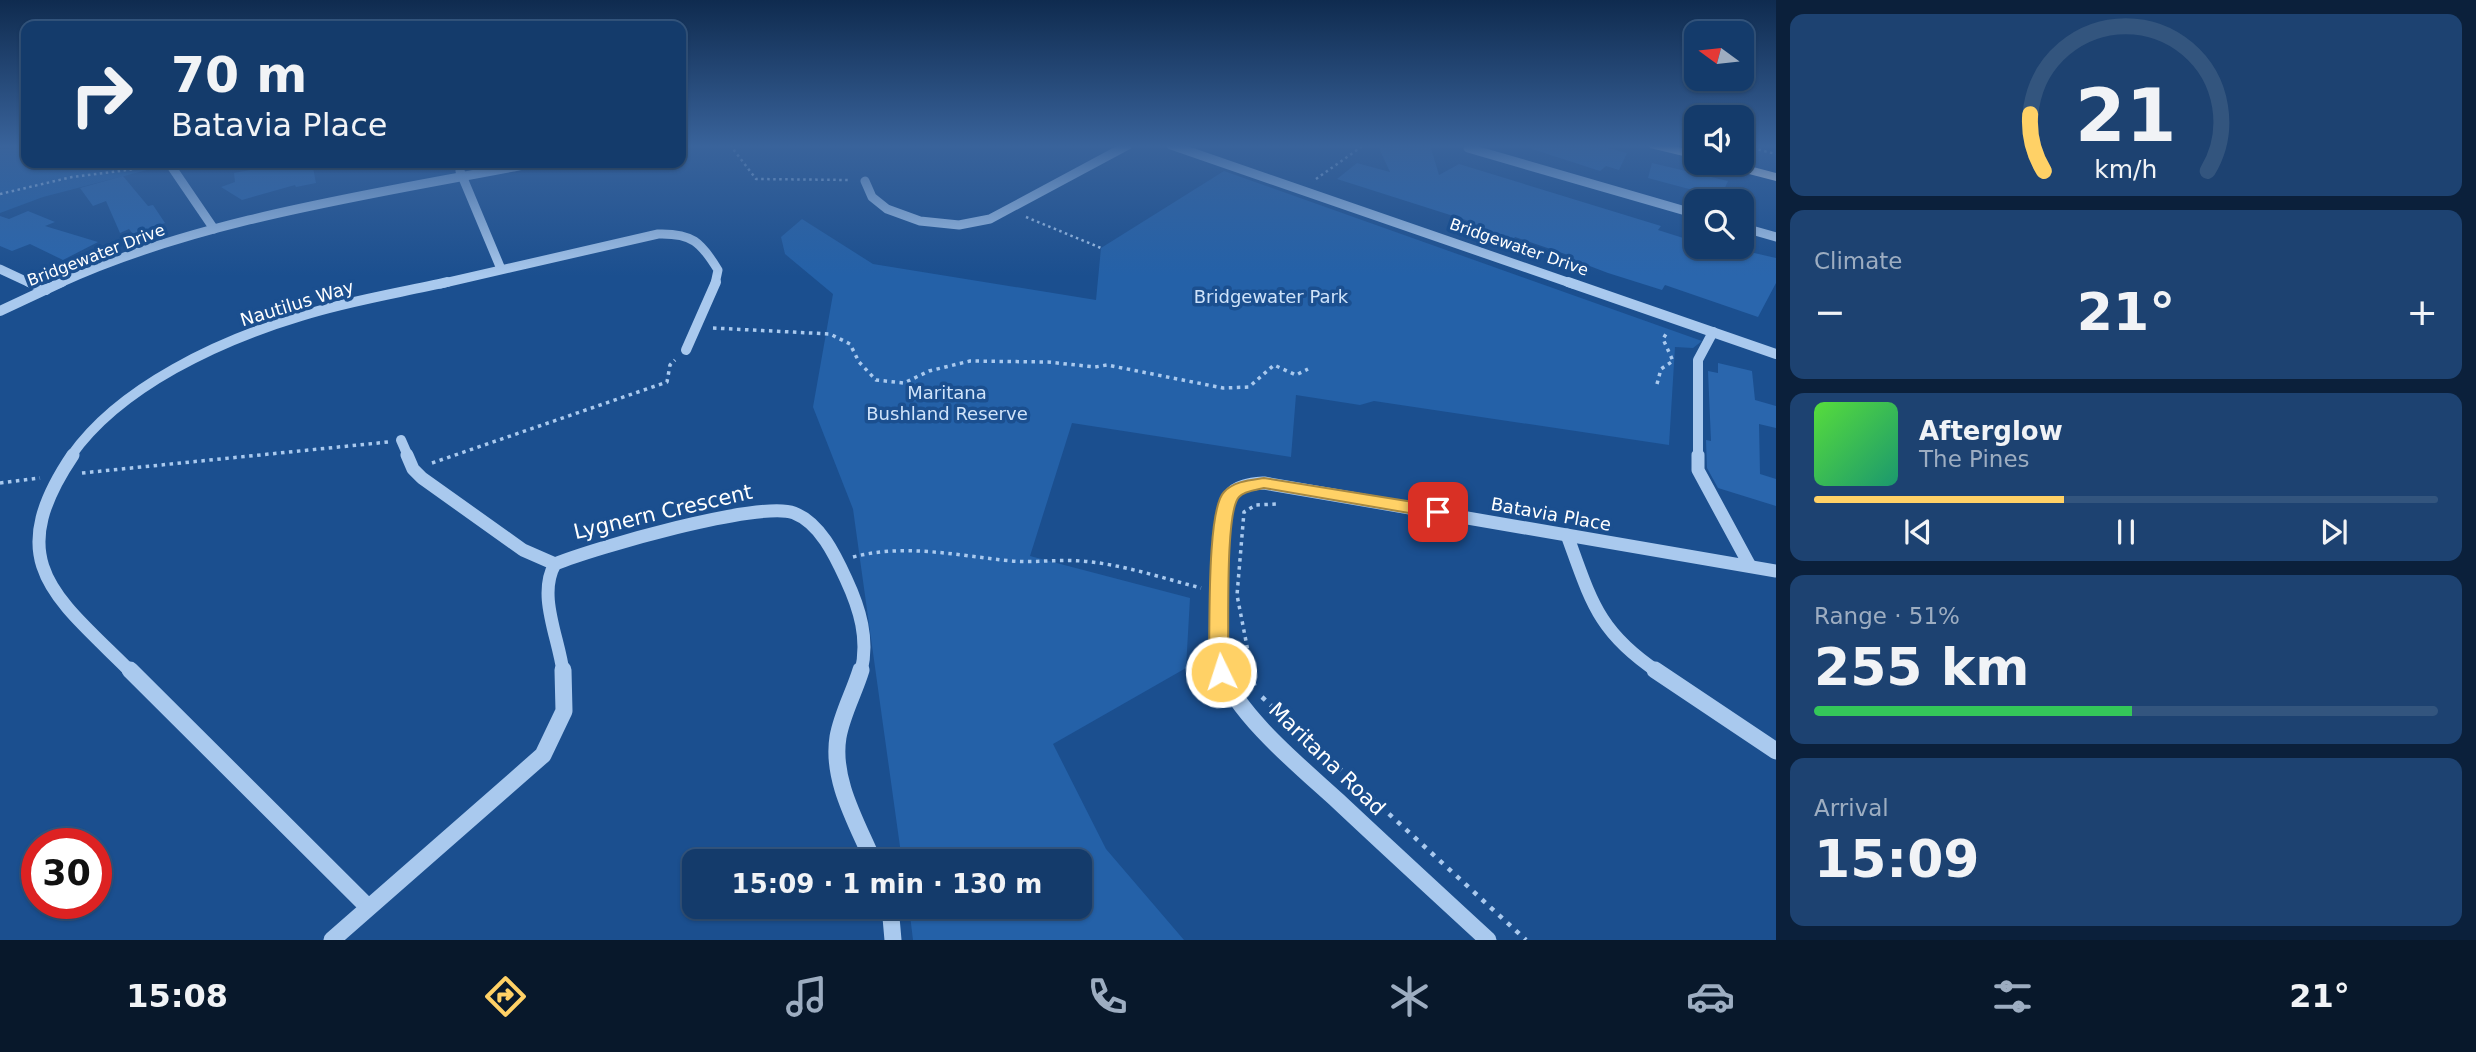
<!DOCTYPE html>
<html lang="en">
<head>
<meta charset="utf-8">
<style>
	body { margin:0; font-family:"DejaVu Sans",sans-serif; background:#1d4271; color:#f1f3f6; height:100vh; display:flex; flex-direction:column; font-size:26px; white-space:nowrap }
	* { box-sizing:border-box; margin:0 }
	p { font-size:23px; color:#9dadc1 }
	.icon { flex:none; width:38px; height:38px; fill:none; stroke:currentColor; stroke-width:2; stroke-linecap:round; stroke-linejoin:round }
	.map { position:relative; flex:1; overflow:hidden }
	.sheet { display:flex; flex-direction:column; gap:14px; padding:14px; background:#0b203b; width:700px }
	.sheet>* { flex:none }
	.guide { position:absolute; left:21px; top:21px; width:665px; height:147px; border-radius:14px; box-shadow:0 2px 5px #0004,0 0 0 2px #33557e; background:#143b6b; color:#f1f3f6; overflow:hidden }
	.needle { width:46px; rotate:285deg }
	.controls { position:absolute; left:1684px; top:21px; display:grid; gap:14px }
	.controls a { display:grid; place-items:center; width:70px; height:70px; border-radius:14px; background:#143b6b; box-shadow:0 2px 5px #0004,0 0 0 2px #33557e; font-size:35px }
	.speed { position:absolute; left:21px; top:828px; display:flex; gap:14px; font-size:35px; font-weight:700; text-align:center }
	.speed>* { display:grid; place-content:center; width:91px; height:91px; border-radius:50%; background:#143b6b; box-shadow:0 2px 5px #0004,0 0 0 2px #33557e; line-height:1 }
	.speed .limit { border:10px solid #d22; background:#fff; color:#111 }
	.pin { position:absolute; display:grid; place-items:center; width:60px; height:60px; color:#fff; margin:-30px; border-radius:14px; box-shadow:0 4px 10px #0006 }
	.me { position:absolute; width:77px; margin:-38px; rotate:356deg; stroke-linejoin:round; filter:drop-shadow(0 0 5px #0008) }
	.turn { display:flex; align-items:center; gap:24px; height:147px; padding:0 35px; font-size:32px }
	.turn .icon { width:91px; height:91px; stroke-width:2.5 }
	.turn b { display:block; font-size:49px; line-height:60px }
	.big { font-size:52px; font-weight:800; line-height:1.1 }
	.sheet .tile { flex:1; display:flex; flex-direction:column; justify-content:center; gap:10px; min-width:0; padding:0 24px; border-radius:14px; background:#1d4271 }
	.sheet .dial { align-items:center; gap:0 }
	.dial svg { height:182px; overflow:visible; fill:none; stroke:#33557e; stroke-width:7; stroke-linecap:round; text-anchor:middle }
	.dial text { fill:#f1f3f6; stroke:none }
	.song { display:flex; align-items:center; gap:21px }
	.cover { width:84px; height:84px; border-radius:10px; background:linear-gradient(135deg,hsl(110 70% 55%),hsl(160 70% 35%)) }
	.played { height:7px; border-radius:4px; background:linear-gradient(90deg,#ffd166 40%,#33557e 40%) }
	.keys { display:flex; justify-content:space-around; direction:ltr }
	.heat { display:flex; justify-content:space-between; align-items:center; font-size:38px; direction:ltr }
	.charge { height:10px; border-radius:5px; background:linear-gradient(90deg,#34c759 51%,#33557e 0) }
	.trip { position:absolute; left:682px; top:849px; width:410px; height:70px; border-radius:14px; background:#143b6b; box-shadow:0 2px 5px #0004,0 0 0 2px #33557e; font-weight:800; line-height:70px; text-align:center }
	.tab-bar { display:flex; height:112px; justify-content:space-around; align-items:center; background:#08182b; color:#9dadc1 }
	.tab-bar .icon { width:49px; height:49px }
	.tab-bar .on { color:#ffd166 }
	.tab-bar b { font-size:32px; color:#f1f3f6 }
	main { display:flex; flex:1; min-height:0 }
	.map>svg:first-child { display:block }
	.green { fill:#2461a8 }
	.building { fill:#2a66ad }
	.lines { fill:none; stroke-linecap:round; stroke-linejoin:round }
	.path-far2 { stroke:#a9c9ee; stroke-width:2.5; stroke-dasharray:2.5 3.5; stroke-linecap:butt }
	.path-far1 { stroke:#a9c9ee; stroke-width:3.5; stroke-dasharray:3.5 4.5; stroke-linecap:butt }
	.path { stroke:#a9c9ee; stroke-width:4.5; stroke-dasharray:4.5 7; stroke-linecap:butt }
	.minor-far3 { stroke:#a9c9ee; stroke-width:9 }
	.minor-far2 { stroke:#a9c9ee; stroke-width:10 }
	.minor-far1 { stroke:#a9c9ee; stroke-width:13 }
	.minor { stroke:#a9c9ee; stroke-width:17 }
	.highway { fill:#fff; fill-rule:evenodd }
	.route { fill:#ffd166; stroke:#a68842; stroke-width:2 }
	.labels { text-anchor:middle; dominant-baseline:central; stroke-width:7; stroke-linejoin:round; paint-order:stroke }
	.far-street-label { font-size:16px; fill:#fff; stroke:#1b4f8f }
	.park-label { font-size:18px; fill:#cfe3fa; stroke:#1b4f8f }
	.street-label { font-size:18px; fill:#fff; stroke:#1b4f8f }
	.near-street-label { font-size:21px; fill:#fff; stroke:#1b4f8f }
</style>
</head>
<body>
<main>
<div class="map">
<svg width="1776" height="940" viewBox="0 0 1776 940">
	<rect width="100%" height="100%" fill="#1b4f8f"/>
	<g class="green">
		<path d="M26 148V163H143L147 170 43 197 0 213V149Z"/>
		<path d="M1224 171 1702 341 1693 348 1675 347 1669 445 1374 401 1360 405 1296 395 1291 457 1072 423 1030 556 1190 598 1186 668 1053 744 1106 849 1184 940H913L909 907 1080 906V861H902L853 509 813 407 833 294 785 254 781 237 802 219 873 264 1096 300 1101 248Z"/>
	</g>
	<g class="building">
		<path d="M1395 145H1430L1439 175 1459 164 1661 226 1658 230 1696 242V247H1728L1776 258V283L1758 317 1665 285 1662 290 1608 273 1566 257 1568 255 1515 237 1512 241 1469 221 1337 179 1357 163 1390 172 1378 146 1396 148Z"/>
		<path d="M1532 145H1596L1627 153 1619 170 1606 166 1600 171 1532 149Z"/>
		<path d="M290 163H312L316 183 296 187 295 185 242 200 221 187 235 182 234 173Z"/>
		<path d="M1652 163 1728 181 1721 196H1715L1648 178Z"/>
		<path d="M123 176 148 206 153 205 165 223 133 234 129 229 120 233 106 201 93 206 80 188Z"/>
		<path d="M28 211 55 222 45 226 98 242 63 260 30 244 12 251 0 246V216L9 219Z"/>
		<path d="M1718 363 1752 371 1755 400 1776 406V428L1759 424 1760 474 1776 479V506L1718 488 1707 468 1706 440 1711 441 1708 371 1718 373Z"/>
	</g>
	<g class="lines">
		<g class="path-far2">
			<path d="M730 145 756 179 851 180"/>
			<path d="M1741 145 1776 154"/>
			<path d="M1316 179 1364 145"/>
			<path d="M0 194 72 177 135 169 155 163"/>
			<path d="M1026 217 1101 248"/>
		</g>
		<g class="path-far1">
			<path d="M713 328 830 334 850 344 859 362 876 380 904 383 929 371 970 361 1048 362 1095 367 1107 365 1223 388 1249 387 1274 365 1296 375 1308 369"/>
			<path d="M1657 384 1661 369 1673 361 1663 339 1666 334"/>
			<path d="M432 463 667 382 670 365 675 360"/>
			<path d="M82 473 388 442"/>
			<path d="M0 483 40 478"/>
			<path d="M853 557C907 543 958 556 1012 561 1035 563 1058 559 1081 561 1122 564 1162 578 1201 588"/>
			<path d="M1252 672 1237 595 1244 512 1256 505 1276 504"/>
		</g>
		<g class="path">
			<path d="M1251 670 1255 689"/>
			<path d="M1262 697 1526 940"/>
		</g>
		<g class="minor-far3">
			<path d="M1171 145 1573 284"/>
			<path d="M1468 148 1696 214"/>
			<path d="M169 163 214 229"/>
			<path d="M460 171 501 269"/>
			<path d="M865 181 872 197 887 209 920 221 959 225 990 219 1128 145"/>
			<path d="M1741 227 1776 237"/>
			<path d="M0 269 32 284"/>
			<path d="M58 284C200 218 381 193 534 163"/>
			<path d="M440 284 658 234C692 233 701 242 718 270L715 284"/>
		</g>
		<g class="minor-far2">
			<path d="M29 282 46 290"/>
			<path d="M1568 282 1776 354"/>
			<path d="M0 311 62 282"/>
			<path d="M686 350 716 282"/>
			<path d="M401 440 408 456"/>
			<path d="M71 456C120 386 221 340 301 316 348 301 399 293 447 282"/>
			<path d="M1698 456V360L1713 332"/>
		</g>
		<g class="minor-far1">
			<path d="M73 455C0 563 56 597 131 672"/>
			<path d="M407 455 413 469 422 478 523 550 555 564"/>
			<path d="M1698 455V470L1750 566"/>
			<path d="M1567 535C1591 600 1597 631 1658 672"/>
			<path d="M563 672C559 638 537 595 555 564 594 548 760 500 794 513 820 523 835 555 846 579 860 609 869 639 861 672"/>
			<path d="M1221 672 1218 654C1219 620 1212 522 1229 496 1236 485 1252 484 1264 483L1776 571"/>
		</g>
		<g class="minor">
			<path d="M130 670 368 907"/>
			<path d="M861 670C854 693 842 714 838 737 831 780 857 823 873 861"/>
			<path d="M1221 670C1238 716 1302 768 1338 801 1388 848 1438 894 1488 940"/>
			<path d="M1655 670 1776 751"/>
			<path d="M890 906 893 940"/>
			<path d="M332 940 543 755 564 711 563 670"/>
		</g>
		<g class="highway">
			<path d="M1648 145H1670L1696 151V159L1650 148Z"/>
			<path d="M1716 163H1738L1776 173V181L1718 166Z"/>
		</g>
	</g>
	<linearGradient id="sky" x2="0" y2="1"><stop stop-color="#0f2b4f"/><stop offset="0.53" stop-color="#39639b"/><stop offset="1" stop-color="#39639b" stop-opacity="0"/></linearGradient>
	<rect width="1776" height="276" fill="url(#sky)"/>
	<path class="route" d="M1264 478 1438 506 1446 512 1438 518 1264 488C1256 490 1244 491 1239 497 1225 511 1229 628 1228 654L1231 672 1228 678 1221 680 1214 678 1209 654C1210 626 1207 509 1224 492 1234 481 1251 480 1264 478Z"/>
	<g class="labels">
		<g class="far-street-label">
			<text transform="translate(1519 247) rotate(19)">Bridgewater Drive</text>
			<text transform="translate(96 255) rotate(-21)">Bridgewater Drive</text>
		</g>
		<g class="park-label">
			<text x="1271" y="296">Bridgewater Park</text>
			<text x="947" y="392">Maritana<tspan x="947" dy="21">Bushland Reserve</tspan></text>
		</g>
		<g class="street-label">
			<text transform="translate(297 303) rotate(-17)">Nautilus Way</text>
			<text transform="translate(1551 514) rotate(10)">Batavia Place</text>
		</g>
		<g class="near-street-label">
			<text transform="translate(663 512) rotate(-13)">Lygnern Crescent</text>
			<text transform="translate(1327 759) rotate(44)">Maritana Road</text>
		</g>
	</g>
</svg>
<div class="controls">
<a><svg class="needle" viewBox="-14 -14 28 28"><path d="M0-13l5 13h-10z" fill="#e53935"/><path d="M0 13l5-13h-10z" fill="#9dadc1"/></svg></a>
<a><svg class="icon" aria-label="sound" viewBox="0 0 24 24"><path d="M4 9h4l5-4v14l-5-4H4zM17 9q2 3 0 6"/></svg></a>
<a><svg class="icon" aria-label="search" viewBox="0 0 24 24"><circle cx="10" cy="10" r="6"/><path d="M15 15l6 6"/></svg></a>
</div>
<div class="speed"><div class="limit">30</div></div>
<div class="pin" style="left:1438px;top:512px;background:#d93025"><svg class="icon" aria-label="arrive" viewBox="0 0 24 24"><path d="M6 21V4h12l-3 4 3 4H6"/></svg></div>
<svg class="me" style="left:1221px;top:672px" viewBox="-20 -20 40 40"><circle r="17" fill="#ffd166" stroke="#fff" stroke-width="3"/><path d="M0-11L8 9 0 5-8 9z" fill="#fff"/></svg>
<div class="trip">15:09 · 1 min · 130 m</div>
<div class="guide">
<div class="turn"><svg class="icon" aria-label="right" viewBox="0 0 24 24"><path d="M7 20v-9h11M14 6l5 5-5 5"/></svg><div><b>70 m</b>Batavia Place</div></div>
</div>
</div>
<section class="sheet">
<div class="tile dial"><svg viewBox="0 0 100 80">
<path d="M14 69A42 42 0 1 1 86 69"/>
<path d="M14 69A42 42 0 0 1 8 44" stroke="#ffd166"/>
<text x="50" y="56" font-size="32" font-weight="700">21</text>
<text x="50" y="72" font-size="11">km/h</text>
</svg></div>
<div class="tile"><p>Climate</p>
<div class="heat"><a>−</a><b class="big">21°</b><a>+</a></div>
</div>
<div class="tile">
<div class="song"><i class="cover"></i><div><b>Afterglow</b><p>The Pines</p></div></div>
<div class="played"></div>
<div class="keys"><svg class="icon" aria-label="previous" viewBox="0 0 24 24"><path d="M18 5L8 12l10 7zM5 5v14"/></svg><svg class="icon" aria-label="pause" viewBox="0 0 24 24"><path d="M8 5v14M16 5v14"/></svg><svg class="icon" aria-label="next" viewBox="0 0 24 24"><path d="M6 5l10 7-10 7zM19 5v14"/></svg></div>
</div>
<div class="tile"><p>Range · 51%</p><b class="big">255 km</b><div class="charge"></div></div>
<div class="tile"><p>Arrival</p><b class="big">15:09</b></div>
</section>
</main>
<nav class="tab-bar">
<b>15:08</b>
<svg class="icon on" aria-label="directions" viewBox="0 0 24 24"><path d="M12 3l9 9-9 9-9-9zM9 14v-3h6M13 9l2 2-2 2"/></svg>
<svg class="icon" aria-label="music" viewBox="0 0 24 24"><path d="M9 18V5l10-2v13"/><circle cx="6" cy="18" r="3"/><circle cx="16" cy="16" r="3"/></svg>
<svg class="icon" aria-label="phone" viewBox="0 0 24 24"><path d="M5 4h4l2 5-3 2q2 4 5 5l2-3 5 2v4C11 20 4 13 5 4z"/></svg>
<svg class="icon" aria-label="climate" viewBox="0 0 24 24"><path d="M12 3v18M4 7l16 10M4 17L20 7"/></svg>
<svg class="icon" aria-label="car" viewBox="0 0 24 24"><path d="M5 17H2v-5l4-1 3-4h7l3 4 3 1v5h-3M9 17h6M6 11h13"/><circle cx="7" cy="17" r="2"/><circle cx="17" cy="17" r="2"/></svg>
<svg class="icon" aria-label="filters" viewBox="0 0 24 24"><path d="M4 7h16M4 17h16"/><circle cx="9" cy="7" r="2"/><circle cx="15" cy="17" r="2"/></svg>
<b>21°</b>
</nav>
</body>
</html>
